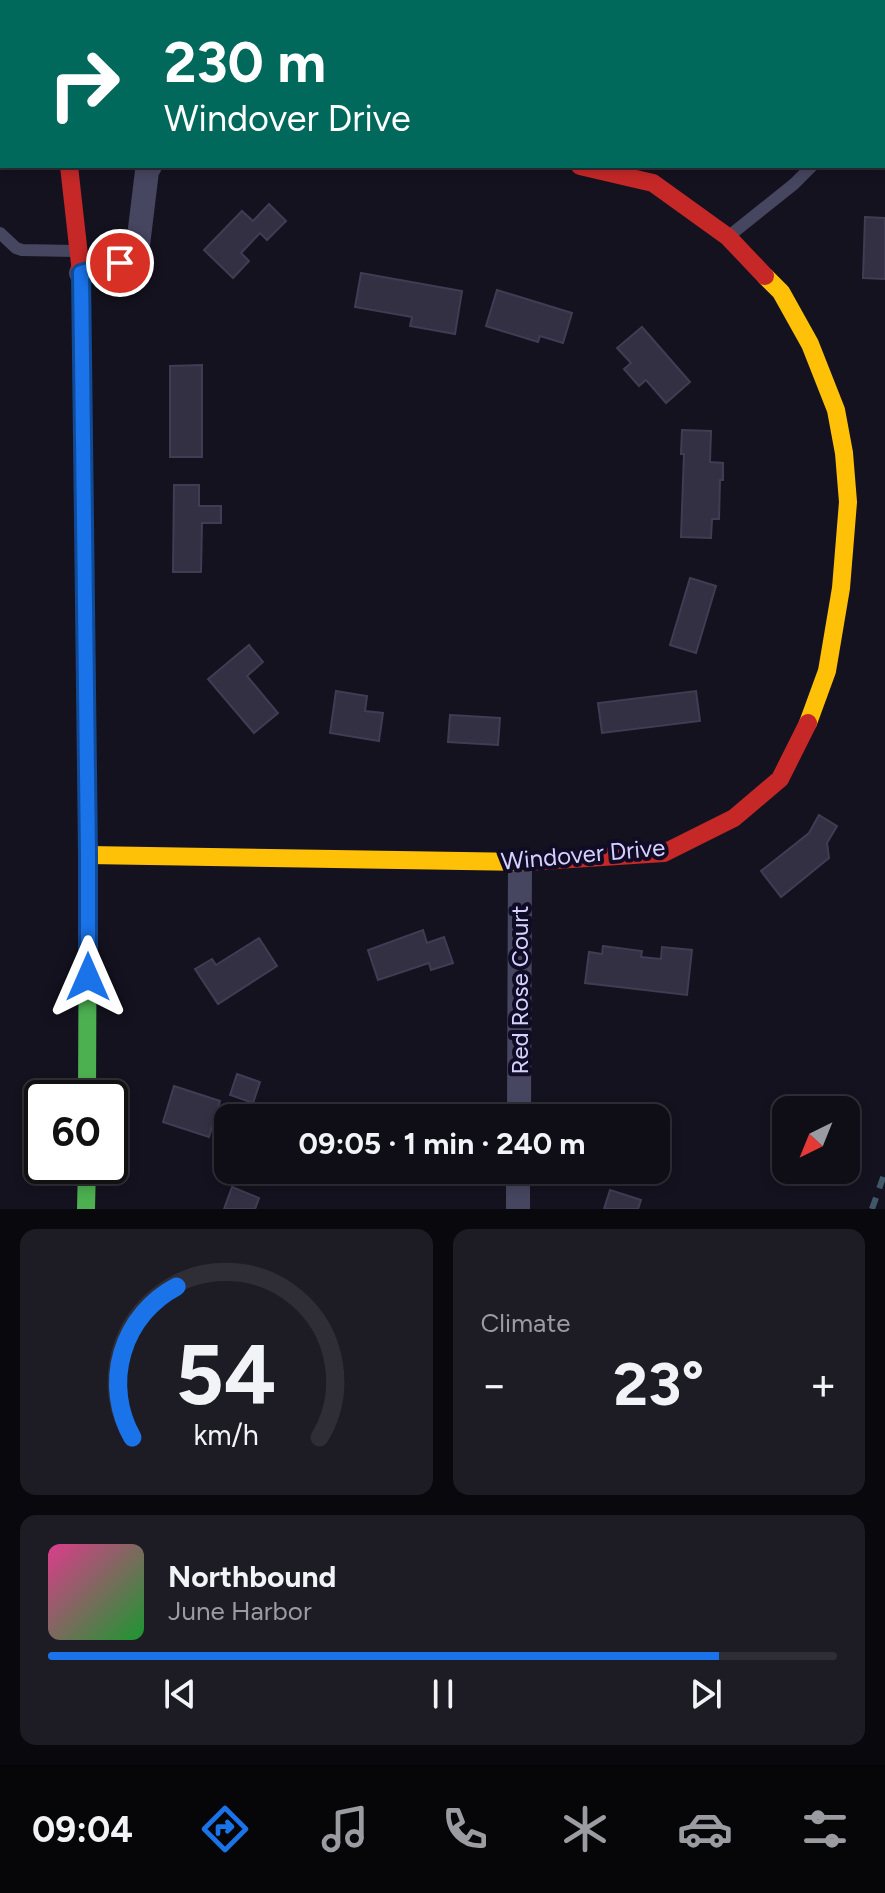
<!DOCTYPE html>
<html lang="en">
<head>
<meta charset="utf-8">
<style>
	body { margin:0; font-family:Figtree,sans-serif; background:#1d1c24; color:#f1f3f6; height:100vh; display:flex; flex-direction:column; font-size:30px; white-space:nowrap }
	* { box-sizing:border-box; margin:0 }
	p { font-size:26px; color:#9b9ca1 }
	.icon { flex:none; width:44px; height:44px; fill:none; stroke:currentColor; stroke-width:2; stroke-linecap:round; stroke-linejoin:round }
	.map { position:relative; height:1209px; overflow:hidden }
	.details { display:flex; flex-direction:column; gap:20px; padding:20px; background:#08080d; flex:1 }
	.details>* { flex:none }
	.hud { position:absolute; left:0px; top:0px; width:886px; height:168px; box-shadow:0 4px 12px #0003,0 0 0 2px #2f2e36; background:#00695c; color:#fff; overflow:hidden }
	.needle { width:52px; rotate:223deg }
	.buttons { position:absolute; left:772px; top:1096px; display:grid; gap:16px }
	.buttons a { display:grid; place-items:center; width:88px; height:88px; border-radius:16px; background:#0f0e17; box-shadow:0 4px 12px #0003,0 0 0 2px #2f2e36; font-size:40px }
	.speed { position:absolute; left:24px; top:1080px; display:flex; gap:16px; font-size:40px; font-weight:700; text-align:center }
	.speed>* { display:grid; place-content:center; width:104px; height:104px; border-radius:50%; background:#0f0e17; box-shadow:0 4px 12px #0003,0 0 0 2px #2f2e36; line-height:1 }
	.speed .limit { border:4px solid #111; border-radius:12px; background:#fff; color:#111 }
	.pin { position:absolute; display:grid; place-items:center; width:68px; height:68px; color:#fff; margin:-34px; border:4px solid #fff; border-radius:50%; box-shadow:0 2px 8px #0007 }
	.me { position:absolute; width:88px; margin:-44px; rotate:0deg; stroke-linejoin:round; filter:drop-shadow(0 0 6px #0008) }
	.turn { display:flex; align-items:center; gap:28px; height:168px; padding:0 32px; font-size:36px }
	.turn .icon { width:104px; height:104px; stroke-width:2.5 }
	.turn b { display:block; font-size:56px; line-height:68px }
	.big { font-size:60px; font-weight:700; line-height:1.1 }
	.details .tile { flex:1; display:flex; flex-direction:column; justify-content:center; gap:12px; min-width:0; padding:0 28px; border-radius:16px; background:#1d1c24 }
	.details .dial { align-items:center; gap:0 }
	.dial svg { height:208px; overflow:visible; fill:none; stroke:#2f2e36; stroke-width:7; stroke-linecap:round; text-anchor:middle }
	.dial text { fill:#f1f3f6; stroke:none }
	.song { display:flex; align-items:center; gap:24px }
	.cover { width:96px; height:96px; border-radius:12px; background:linear-gradient(135deg,hsl(330 70% 55%),hsl(130 70% 35%)) }
	.played { height:8px; border-radius:4px; background:linear-gradient(90deg,#1a73e8 85%,#2f2e36 85%) }
	.keys { display:flex; justify-content:space-around; direction:ltr }
	.heat { display:flex; justify-content:space-between; align-items:center; font-size:44px; direction:ltr }
	.details .tiles { flex:1; display:grid; gap:20px; grid-template-columns:1fr 1fr }
	.tile:last-child { grid-column:span 2 }
	.trip { position:absolute; left:214px; top:1104px; width:456px; height:80px; border-radius:16px; background:#0f0e17; box-shadow:0 4px 12px #0003,0 0 0 2px #2f2e36; font-weight:700; line-height:80px; text-align:center }
	.dock { display:flex; height:128px; justify-content:space-around; align-items:center; background:#060609; color:#9b9ca1 }
	.dock .icon { width:56px; height:56px }
	.dock .selected { color:#1a73e8 }
	.dock b { font-size:36px; color:#f1f3f6 }
	.map>svg:first-child { display:block }
	.building { fill:#323042; stroke:#413c54; stroke-width:2 }
	.lines { fill:none; stroke-linecap:round; stroke-linejoin:round }
	.lane { stroke:#474661; stroke-width:12 }
	.street { stroke:#474661; stroke-width:24 }
	.fast { stroke:#4caf50; stroke-width:18 }
	.slow { stroke:#ffc107; stroke-width:18 }
	.jam { stroke:#c62828; stroke-width:18 }
	.rail { stroke:#40576a; stroke-width:6; stroke-dasharray:12 10; stroke-linecap:butt }
	.route-casing { stroke:#114b97; stroke-width:20 }
	.route { stroke:#1a73e8; stroke-width:14 }
	.labels { text-anchor:middle; dominant-baseline:central; stroke-width:8; stroke-linejoin:round; paint-order:stroke }
	.street-label { font-size:24px; fill:#d6d1ff; stroke:#100c25 }
</style>
</head>
<body>
<div class="map">
<svg width="885" height="1209" viewBox="0 0 885 1209">
	<rect width="100%" height="100%" fill="#14121f"/>
	<g class="building">
		<path d="M269 204 286 221 267 240 260 233 241 253 249 261 233 278 204 250 242 211 253 221Z"/>
		<path d="M865 217 885 218V279L863 278Z"/>
		<path d="M361 273 462 291 455 334 410 326 412 317 355 307Z"/>
		<path d="M497 290 572 313 563 343 540 336 538 342 486 326Z"/>
		<path d="M642 327 690 382 666 403 646 380 639 386 624 369 631 363 617 348Z"/>
		<path d="M202 365V457H170V366Z"/>
		<path d="M682 430 711 431 710 462 723 463V480H720L719 519H712L711 538 681 537 684 454H681Z"/>
		<path d="M174 485H199V506H221V523H202L201 572H173Z"/>
		<path d="M690 578 716 586 696 653 670 645Z"/>
		<path d="M249 645 263 662 247 676 278 713 254 733 208 679Z"/>
		<path d="M336 691 367 696 365 711 383 713 379 741 330 733Z"/>
		<path d="M696 691 700 721 602 733 598 703Z"/>
		<path d="M450 715 500 718 498 745 448 742Z"/>
		<path d="M819 815 837 826 827 843 829 858 781 897 761 871 809 833Z"/>
		<path d="M423 930 427 943 444 937 453 963 431 970 429 963 378 980 368 950Z"/>
		<path d="M259 938 277 966 218 1004 195 969 212 959 216 965Z"/>
		<path d="M603 946 642 951 641 957 661 959 662 947 692 950 687 995 585 983 589 952 602 954Z"/>
		<path d="M237 1074 260 1082 253 1103 230 1095Z"/>
		<path d="M174 1086 220 1101 209 1137 163 1122Z"/>
		<path d="M232 1187 259 1198 255 1209H224Z"/>
		<path d="M610 1190 641 1200 638 1209H604Z"/>
	</g>
	<g class="lines">
		<g class="lane">
			<path d="M788 0 791 2"/>
			<path d="M0 2 34 1"/>
			<path d="M0 233 16 248 22 250 76 251"/>
			<path d="M729 236 794 184 812 166"/>
		</g>
		<g class="street">
			<path d="M81 273 120 263 138 245 147 171 150 166"/>
			<path d="M519 1118 520 862"/>
			<path d="M518 1209V1170"/>
		</g>
		<g class="fast">
			<path d="M37 0 38 2"/>
			<path d="M85 629 88 855 87 1098"/>
			<path d="M86 1209 87 1166"/>
		</g>
		<g class="slow">
			<path d="M765 276 781 292 810 344 836 410 844 453 848 502 841 588 827 671 808 723"/>
			<path d="M88 855 526 862"/>
		</g>
		<g class="jam">
			<path d="M69 166 81 273 85 629"/>
			<path d="M580 166 653 183 728 237 765 276"/>
			<path d="M526 862 664 853 734 818 780 779 808 723"/>
		</g>
		<path class="rail" d="M872 1209 885 1172"/>
	</g>
	<g class="lines">
		<defs>
			<path id="route" d="M88 977V855L81 273 120 263"/>
		</defs>
		<use href="#route" class="route-casing"/>
		<use href="#route" class="route"/>
	</g>
	<g class="labels">
		<g class="street-label">
			<text transform="translate(583 854) rotate(-5)">Windover Drive</text>
			<text transform="translate(519 990) rotate(-90)">Red Rose Court</text>
		</g>
	</g>
</svg>
<div class="buttons">
<a><svg class="needle" viewBox="-14 -14 28 28"><path d="M0-13l5 13h-10z" fill="#e53935"/><path d="M0 13l5-13h-10z" fill="#9b9ca1"/></svg></a>
</div>
<div class="speed"><div class="limit">60</div></div>
<div class="pin" style="left:120px;top:263px;background:#d93025"><svg class="icon" aria-label="arrive" viewBox="0 0 24 24"><path d="M6 21V4h12l-3 4 3 4H6"/></svg></div>
<svg class="me" style="left:88px;top:977px" viewBox="-20 -20 40 40"><path d="M0-17L14 15 0 8-14 15z" fill="#1a73e8" stroke="#fff" stroke-width="4"/></svg>
<div class="trip">09:05 · 1 min · 240 m</div>
<div class="hud">
<div class="turn"><svg class="icon" aria-label="right" viewBox="0 0 24 24"><path d="M7 20v-9h11M14 6l5 5-5 5"/></svg><div><b>230 m</b>Windover Drive</div></div>
</div>
</div>
<section class="details">
<div class="tiles">
<div class="tile dial"><svg viewBox="0 0 100 80">
<path d="M14 69A42 42 0 1 1 86 69"/>
<path d="M14 69A42 42 0 0 1 31 11" stroke="#1a73e8"/>
<text x="50" y="56" font-size="32" font-weight="700">54</text>
<text x="50" y="72" font-size="11">km/h</text>
</svg></div>
<div class="tile"><p>Climate</p>
<div class="heat"><a>−</a><b class="big">23°</b><a>+</a></div>
</div>
<div class="tile">
<div class="song"><i class="cover"></i><div><b>Northbound</b><p>June Harbor</p></div></div>
<div class="played"></div>
<div class="keys"><svg class="icon" aria-label="previous" viewBox="0 0 24 24"><path d="M18 5L8 12l10 7zM5 5v14"/></svg><svg class="icon" aria-label="pause" viewBox="0 0 24 24"><path d="M8 5v14M16 5v14"/></svg><svg class="icon" aria-label="next" viewBox="0 0 24 24"><path d="M6 5l10 7-10 7zM19 5v14"/></svg></div>
</div>
</div>
</section>
<nav class="dock">
<b>09:04</b>
<svg class="icon selected" aria-label="directions" viewBox="0 0 24 24"><path d="M12 3l9 9-9 9-9-9zM9 14v-3h6M13 9l2 2-2 2"/></svg>
<svg class="icon" aria-label="music" viewBox="0 0 24 24"><path d="M9 18V5l10-2v13"/><circle cx="6" cy="18" r="3"/><circle cx="16" cy="16" r="3"/></svg>
<svg class="icon" aria-label="phone" viewBox="0 0 24 24"><path d="M5 4h4l2 5-3 2q2 4 5 5l2-3 5 2v4C11 20 4 13 5 4z"/></svg>
<svg class="icon" aria-label="climate" viewBox="0 0 24 24"><path d="M12 3v18M4 7l16 10M4 17L20 7"/></svg>
<svg class="icon" aria-label="car" viewBox="0 0 24 24"><path d="M5 17H2v-5l4-1 3-4h7l3 4 3 1v5h-3M9 17h6M6 11h13"/><circle cx="7" cy="17" r="2"/><circle cx="17" cy="17" r="2"/></svg>
<svg class="icon" aria-label="filters" viewBox="0 0 24 24"><path d="M4 7h16M4 17h16"/><circle cx="9" cy="7" r="2"/><circle cx="15" cy="17" r="2"/></svg>
</nav>
</body>
</html>
